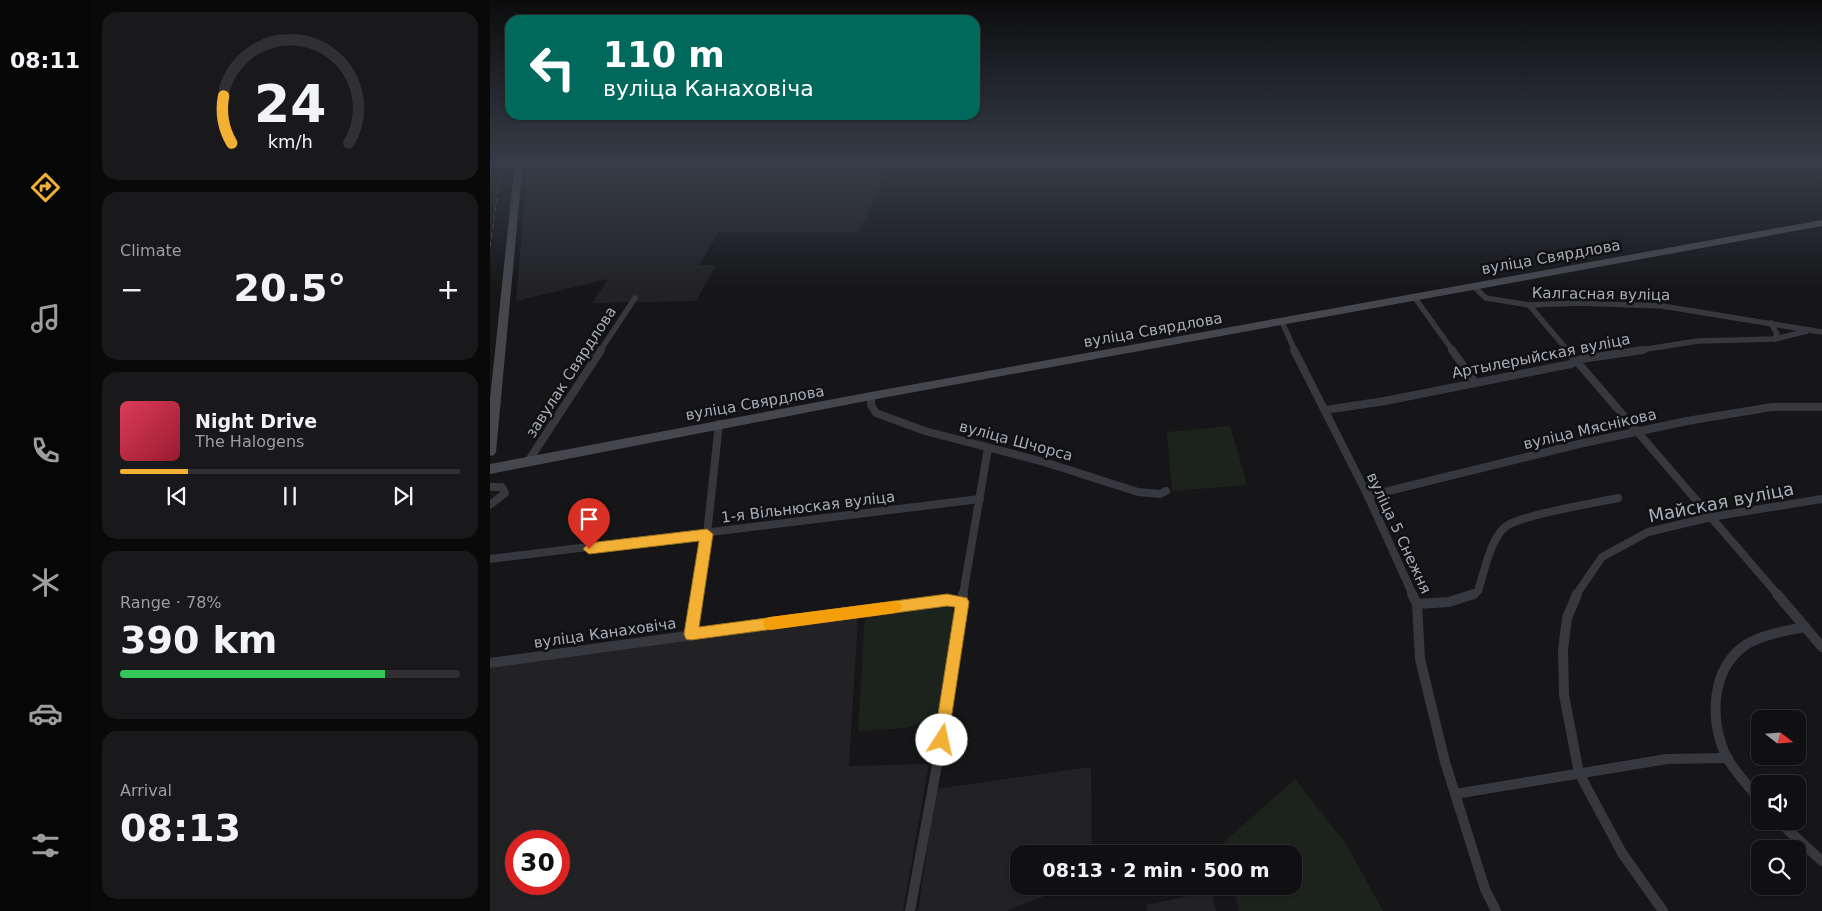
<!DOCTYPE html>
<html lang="en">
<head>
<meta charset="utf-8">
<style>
	body { margin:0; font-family:"DejaVu Sans",sans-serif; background:#19191b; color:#f1f3f6; height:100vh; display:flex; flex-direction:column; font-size:19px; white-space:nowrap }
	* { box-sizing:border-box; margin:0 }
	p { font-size:16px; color:#9c9d9f }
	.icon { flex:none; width:28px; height:28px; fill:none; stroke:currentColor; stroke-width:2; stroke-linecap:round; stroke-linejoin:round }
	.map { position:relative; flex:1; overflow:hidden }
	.sheet { display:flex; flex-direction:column; gap:12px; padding:12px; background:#09090a; width:400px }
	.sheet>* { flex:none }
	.guide { position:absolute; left:15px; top:15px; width:475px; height:105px; border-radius:15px; box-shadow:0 1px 4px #0004,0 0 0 1px #303032; background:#00695c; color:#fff; overflow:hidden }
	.needle { width:32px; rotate:107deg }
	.tools { position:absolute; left:1261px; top:710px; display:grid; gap:10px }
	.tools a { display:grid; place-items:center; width:55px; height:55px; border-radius:10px; background:#101012; box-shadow:0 1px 4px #0004,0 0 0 1px #303032; font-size:25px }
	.speed { position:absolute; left:15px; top:830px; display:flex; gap:10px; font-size:25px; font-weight:700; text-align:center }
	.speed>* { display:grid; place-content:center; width:65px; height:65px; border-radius:50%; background:#101012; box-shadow:0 1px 4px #0004,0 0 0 1px #303032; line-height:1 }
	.speed .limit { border:8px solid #d22; background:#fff; color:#111 }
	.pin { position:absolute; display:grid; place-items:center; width:42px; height:42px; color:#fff; margin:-51px -21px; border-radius:50% 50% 50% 0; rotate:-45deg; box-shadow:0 0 5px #0007 }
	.pin .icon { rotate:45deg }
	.me { position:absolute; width:55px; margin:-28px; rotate:10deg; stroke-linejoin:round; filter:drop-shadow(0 0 4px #0008) }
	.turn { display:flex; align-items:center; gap:18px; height:105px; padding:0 15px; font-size:22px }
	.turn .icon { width:65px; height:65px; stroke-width:2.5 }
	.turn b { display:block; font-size:35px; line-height:42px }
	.big { font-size:38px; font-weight:700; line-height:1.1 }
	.sheet .card { flex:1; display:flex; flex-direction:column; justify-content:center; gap:8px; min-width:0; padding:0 18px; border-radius:15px; background:#19191b }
	.sheet .dial { align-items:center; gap:0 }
	.dial svg { height:130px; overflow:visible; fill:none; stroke:#303032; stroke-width:7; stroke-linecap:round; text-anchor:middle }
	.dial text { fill:#f1f3f6; stroke:none }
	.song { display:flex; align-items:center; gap:15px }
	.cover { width:60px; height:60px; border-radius:8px; background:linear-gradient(135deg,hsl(350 70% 55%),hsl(350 70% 35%)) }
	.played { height:5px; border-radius:2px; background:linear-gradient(90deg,#f2b134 20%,#303032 20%) }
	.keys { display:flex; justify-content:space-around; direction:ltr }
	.heat { display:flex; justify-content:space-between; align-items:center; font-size:28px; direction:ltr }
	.charge { height:8px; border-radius:4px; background:linear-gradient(90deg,#34c759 78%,#303032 0) }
	.trip { position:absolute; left:520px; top:845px; width:292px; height:50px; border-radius:15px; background:#101012; box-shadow:0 1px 4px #0004,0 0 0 1px #303032; font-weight:700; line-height:50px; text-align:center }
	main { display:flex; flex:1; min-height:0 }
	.tab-bar { display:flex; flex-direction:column; width:90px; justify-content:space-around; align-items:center; background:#060607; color:#9c9d9f }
	.tab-bar .icon { width:35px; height:35px }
	.tab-bar .current { color:#f2b134 }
	.tab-bar b { font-size:22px; color:#f1f3f6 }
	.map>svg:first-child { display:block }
	.built { fill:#222225; fill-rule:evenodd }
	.green { fill:#1c231d }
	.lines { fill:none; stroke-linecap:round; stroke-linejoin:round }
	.street-far2 { stroke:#37383d; stroke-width:5.5 }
	.street-far1 { stroke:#37383d; stroke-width:8 }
	.street { stroke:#37383d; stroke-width:10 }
	.secondary { fill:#45474d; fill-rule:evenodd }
	.rail { stroke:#4a4c52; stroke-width:1; stroke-dasharray:5 4; stroke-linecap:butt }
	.route { fill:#f2b134; stroke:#9d7322 }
	.slow { fill:#f59e0b }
	.labels { text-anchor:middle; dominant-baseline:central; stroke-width:5; stroke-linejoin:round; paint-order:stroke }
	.street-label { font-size:15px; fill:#a8adb8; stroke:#111113 }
	.near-street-label { font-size:18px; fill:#a8adb8; stroke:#111113 }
</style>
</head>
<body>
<main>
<nav class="tab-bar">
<b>08:11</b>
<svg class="icon current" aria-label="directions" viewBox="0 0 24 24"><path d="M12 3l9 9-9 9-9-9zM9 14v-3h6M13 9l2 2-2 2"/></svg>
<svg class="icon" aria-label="music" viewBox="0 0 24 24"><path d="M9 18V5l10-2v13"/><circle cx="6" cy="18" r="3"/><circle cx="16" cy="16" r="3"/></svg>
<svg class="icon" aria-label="phone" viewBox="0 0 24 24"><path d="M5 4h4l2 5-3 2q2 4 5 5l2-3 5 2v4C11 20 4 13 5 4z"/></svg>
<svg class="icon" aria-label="climate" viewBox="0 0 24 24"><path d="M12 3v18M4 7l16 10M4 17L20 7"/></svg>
<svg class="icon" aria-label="car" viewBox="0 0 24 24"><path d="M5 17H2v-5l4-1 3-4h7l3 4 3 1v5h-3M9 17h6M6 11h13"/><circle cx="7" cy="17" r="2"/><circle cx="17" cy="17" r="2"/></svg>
<svg class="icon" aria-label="filters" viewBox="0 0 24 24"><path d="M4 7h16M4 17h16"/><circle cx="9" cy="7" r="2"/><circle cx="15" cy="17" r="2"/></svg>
</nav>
<section class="sheet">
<div class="card dial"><svg viewBox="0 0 100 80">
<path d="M14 69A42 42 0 1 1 86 69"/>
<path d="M14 69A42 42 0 0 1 9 40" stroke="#f2b134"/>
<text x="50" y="56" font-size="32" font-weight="700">24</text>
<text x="50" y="72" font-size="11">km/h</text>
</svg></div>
<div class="card"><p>Climate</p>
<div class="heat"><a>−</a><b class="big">20.5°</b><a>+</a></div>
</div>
<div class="card">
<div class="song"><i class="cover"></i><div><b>Night Drive</b><p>The Halogens</p></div></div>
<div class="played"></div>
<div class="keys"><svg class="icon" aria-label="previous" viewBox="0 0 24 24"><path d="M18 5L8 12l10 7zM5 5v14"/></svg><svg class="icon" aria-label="pause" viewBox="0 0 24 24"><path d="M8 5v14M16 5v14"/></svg><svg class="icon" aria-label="next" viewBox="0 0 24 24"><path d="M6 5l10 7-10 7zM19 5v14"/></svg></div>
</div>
<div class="card"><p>Range · 78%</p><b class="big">390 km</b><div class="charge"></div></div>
<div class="card"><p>Arrival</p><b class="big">08:13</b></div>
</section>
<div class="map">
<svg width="1332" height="911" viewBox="0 0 1332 911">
	<rect width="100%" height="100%" fill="#161618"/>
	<g class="built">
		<path d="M38 161H401L369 232H229L209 265H226L206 301 102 303 118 279 26 301Z"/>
		<path d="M368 616 359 766 439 764 413 911H0V662ZM26 841H69V884H26Z"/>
		<path d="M601 767 602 854H529V886H580L516 911H428L446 789Z"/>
		<path d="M722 891 726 911H657L656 905Z"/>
	</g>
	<g class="green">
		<path d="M740 426 757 485 682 491 677 432Z"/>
		<path d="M458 605 466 615 452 717 415 728 368 731 375 615Z"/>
		<path d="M805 779 856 844 893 911H749L744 886H804V854H735L733 843Z"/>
	</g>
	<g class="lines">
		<g class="street-far2">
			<path d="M983 286 996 298 1039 305 1090 303 1172 306 1332 332"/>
			<path d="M925 298 963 351"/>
			<path d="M1039 305 1078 351"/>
			<path d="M792 322 805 351"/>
			<path d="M1285 339 1317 331"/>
			<path d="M110 351 145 298"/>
			<path d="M1144 351 1208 341 1285 339 1287 334 1281 323"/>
		</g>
		<g class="street-far1">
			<path d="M804 350 878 496 923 595"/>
			<path d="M962 350 985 382"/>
			<path d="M1077 350 1288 595"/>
			<path d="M381 396V405L386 413 435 431 554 462 648 492 670 494 676 491"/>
			<path d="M835 410 895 401 1081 364 1091 359 1153 350"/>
			<path d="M39 460 111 350"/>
			<path d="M0 487H12L15 493 0 505"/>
			<path d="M878 496 1089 444 1197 421 1282 407H1332"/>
			<path d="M0 559 490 499"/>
			<path d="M207 595 217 534 229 424"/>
			<path d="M473 595 498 448"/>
			<path d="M981 595 988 591C994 573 1000 540 1015 527 1030 515 1105 503 1128 498"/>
			<path d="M1086 595 1112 557 1158 532 1221 517 1332 499"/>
		</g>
		<g class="street">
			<path d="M922 594 927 604 930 659 955 762 995 889 1006 911"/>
			<path d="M1087 594 1077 618 1073 650 1074 695 1089 773 1132 853 1173 911"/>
			<path d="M1287 594 1332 647"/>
			<path d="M927 604 959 602 984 594"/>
			<path d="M201 634 207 594"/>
			<path d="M0 663 457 600 472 602"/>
			<path d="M965 794 1177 759 1238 758"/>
			<path d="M1270 800C1259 787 1246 773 1237 758 1219 721 1220 668 1257 644 1274 634 1296 631 1315 627"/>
			<path d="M1288 821 1332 861"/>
			<path d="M420 911 457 711 473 594"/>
		</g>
		<g class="secondary">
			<path d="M25 161H33L6 452 4 455 0 456V399Z"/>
			<path d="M1332 220V226L381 400 0 474V464L381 392Z"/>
		</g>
		<g class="rail">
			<path d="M0 177 2 161"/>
			<path d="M0 247 12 161"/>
		</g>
	</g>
	<linearGradient id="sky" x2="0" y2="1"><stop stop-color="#0c0c0d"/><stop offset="0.56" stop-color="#363c48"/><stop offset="1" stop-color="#363c48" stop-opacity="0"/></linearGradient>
	<rect width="1332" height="289" fill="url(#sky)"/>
	<path class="route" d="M217 529 223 534 209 627 457 594 477 598 479 602 457 746 452 748 446 746 444 740 465 607 457 606 201 640 196 639 194 634 209 541 99 554 93 549 99 543Z"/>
	<path class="slow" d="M405 601 410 603 412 607 410 611 405 613 280 630 275 628 273 624 275 619 280 617Z"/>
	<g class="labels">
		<g class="street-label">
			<text transform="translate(1061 257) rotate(-10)">вуліца Свярдлова</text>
			<text transform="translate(1111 294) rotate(1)">Калгасная вуліца</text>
			<text transform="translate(663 330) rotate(-10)">вуліца Свярдлова</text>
			<text transform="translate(1051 356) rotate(-11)">Артылерыйская вуліца</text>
			<text transform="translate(81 372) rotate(-57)">завулак Свярдлова</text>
			<text transform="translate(265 403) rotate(-10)">вуліца Свярдлова</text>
			<text transform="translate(1100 429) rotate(-13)">вуліца Мяснікова</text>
			<text transform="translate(526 441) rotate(15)">вуліца Шчорса</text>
			<text transform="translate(318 507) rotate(-7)">1-я Вільнюская вуліца</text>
			<text transform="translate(909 533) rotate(65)">вуліца 5 Снежня</text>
			<text transform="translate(115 633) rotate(-8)">вуліца Канаховіча</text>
		</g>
		<g class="near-street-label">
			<text transform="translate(1231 502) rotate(-11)">Майская вуліца</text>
		</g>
	</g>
</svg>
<div class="tools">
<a><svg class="needle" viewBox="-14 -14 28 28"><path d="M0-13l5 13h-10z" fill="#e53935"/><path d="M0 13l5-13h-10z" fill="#9c9d9f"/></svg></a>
<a><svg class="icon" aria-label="sound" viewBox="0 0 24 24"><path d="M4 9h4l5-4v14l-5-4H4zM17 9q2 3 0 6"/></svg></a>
<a><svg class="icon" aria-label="search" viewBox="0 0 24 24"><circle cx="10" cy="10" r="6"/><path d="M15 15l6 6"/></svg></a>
</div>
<div class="speed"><div class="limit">30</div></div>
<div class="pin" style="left:99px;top:549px;background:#d93025"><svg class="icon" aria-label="arrive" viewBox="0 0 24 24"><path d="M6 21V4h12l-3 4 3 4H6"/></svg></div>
<svg class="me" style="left:452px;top:740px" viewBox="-20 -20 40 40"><circle r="19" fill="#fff"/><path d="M0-13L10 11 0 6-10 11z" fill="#f2b134"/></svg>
<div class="trip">08:13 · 2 min · 500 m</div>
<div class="guide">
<div class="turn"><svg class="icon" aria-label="left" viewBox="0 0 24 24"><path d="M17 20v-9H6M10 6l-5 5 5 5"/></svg><div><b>110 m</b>вуліца Канаховіча</div></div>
</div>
</div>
</main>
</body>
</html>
